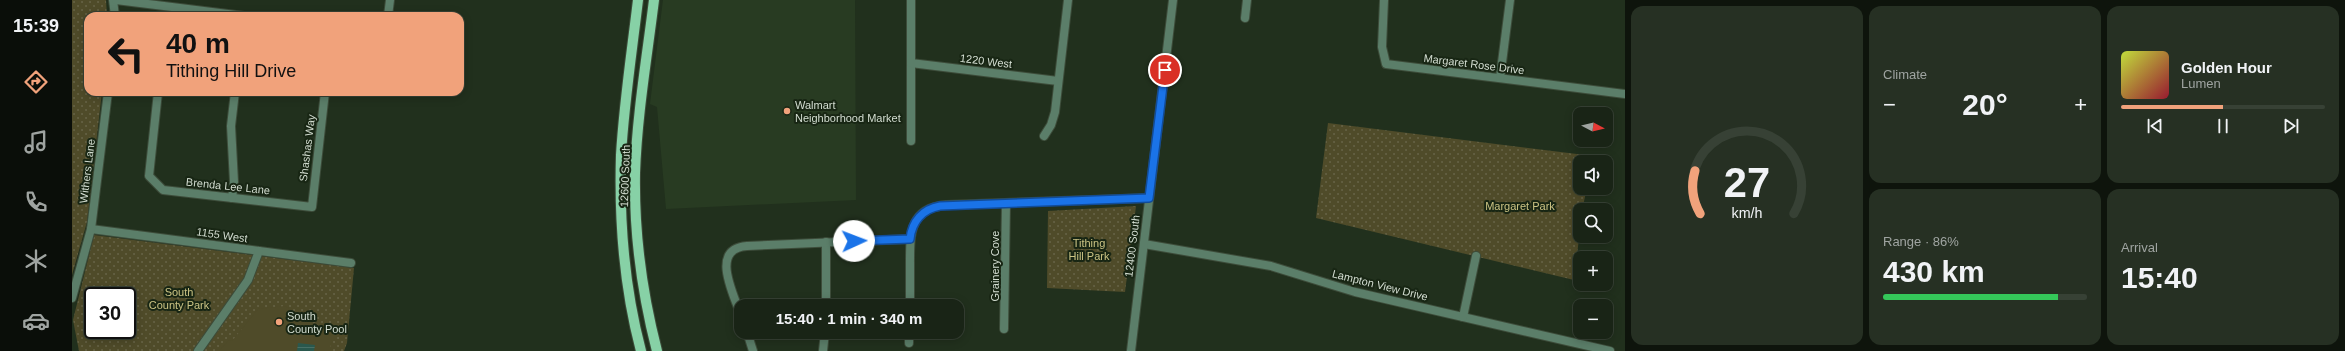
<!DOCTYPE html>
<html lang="en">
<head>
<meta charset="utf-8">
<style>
	body { margin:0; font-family:Helvetica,sans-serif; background:#263023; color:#f1f3f6; height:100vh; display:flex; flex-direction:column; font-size:15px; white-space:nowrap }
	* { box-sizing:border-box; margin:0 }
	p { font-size:13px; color:#9fa4a1 }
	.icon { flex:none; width:22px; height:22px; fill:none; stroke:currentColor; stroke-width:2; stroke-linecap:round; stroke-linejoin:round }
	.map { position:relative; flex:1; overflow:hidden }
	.sheet { display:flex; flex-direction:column; gap:6px; padding:6px; background:#0e140c; width:720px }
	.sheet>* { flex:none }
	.top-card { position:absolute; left:12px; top:12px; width:380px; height:84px; border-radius:12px; box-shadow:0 2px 10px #0003,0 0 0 1px #374135; background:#f1a27b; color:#111; overflow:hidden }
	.needle { width:26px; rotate:97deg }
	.fabs { position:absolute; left:1501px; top:107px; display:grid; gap:8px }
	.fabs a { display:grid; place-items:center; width:40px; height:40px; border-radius:8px; background:#192416; box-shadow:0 2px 10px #0003,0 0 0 1px #374135; font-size:20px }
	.speed { position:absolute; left:12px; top:287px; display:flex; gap:8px; font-size:20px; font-weight:700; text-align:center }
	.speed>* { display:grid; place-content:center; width:52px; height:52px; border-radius:50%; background:#192416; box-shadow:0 2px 10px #0003,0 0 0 1px #374135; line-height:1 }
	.speed .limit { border:2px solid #111; border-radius:6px; background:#fff; color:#111 }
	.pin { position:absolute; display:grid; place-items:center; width:34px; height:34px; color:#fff; margin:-17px; border:2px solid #fff; border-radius:50%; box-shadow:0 1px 4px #0007 }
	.me { position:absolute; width:44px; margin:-22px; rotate:88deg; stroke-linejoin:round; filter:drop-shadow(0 0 3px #0008) }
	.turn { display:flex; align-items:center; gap:14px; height:84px; padding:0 16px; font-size:18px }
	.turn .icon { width:52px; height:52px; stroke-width:2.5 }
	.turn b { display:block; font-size:28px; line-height:34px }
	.big { font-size:30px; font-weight:700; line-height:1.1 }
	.sheet .card { flex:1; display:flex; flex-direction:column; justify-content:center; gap:6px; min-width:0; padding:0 14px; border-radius:12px; background:#263023 }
	.sheet .dial { align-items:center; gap:0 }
	.dial svg { height:104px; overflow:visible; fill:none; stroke:#374135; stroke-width:7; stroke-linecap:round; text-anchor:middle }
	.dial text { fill:#f1f3f6; stroke:none }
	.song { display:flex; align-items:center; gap:12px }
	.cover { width:48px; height:48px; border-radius:6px; background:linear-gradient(135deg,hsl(70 70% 55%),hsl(350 70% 35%)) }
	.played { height:4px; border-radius:2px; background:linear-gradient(90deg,#f1a27b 50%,#374135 50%) }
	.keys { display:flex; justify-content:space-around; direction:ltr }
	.heat { display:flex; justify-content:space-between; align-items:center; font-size:22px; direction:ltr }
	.charge { height:6px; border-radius:3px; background:linear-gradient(90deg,#34c759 86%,#374135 0) }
	.sheet .tiles { flex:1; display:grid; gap:6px; grid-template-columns:repeat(3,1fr) }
	.card:first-child { grid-row:span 2 }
	.trip { position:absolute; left:662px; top:299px; width:230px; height:40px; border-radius:12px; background:#192416; box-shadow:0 2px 10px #0003,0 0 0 1px #374135; font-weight:700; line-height:40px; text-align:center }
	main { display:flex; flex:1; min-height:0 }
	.menu { display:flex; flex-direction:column; width:72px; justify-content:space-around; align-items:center; background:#0a0e09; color:#9fa4a1 }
	.menu .icon { width:28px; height:28px }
	.menu .active { color:#f1a27b }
	.menu b { font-size:18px; color:#f1f3f6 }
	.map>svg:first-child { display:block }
	.built { fill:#283b22 }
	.grass { fill:url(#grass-dots); fill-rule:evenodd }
	.pitch { fill:#4f4b29 }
	.water { fill:url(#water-rules) }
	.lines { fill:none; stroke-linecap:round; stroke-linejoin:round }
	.minor-casing { stroke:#3d4c3a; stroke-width:10 }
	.primary-casing { stroke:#3d4c3a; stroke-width:12 }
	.minor { stroke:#5b7e69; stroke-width:8 }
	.primary { stroke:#87d1a6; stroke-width:10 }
	.route-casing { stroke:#114b97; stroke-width:10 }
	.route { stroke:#1a73e8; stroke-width:7 }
	.poi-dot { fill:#f1a27b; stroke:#182614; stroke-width:1.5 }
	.labels { text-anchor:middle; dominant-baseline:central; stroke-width:4; stroke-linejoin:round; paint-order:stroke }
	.street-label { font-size:11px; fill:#d3ddd1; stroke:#182614 }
	.poi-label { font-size:11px; fill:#d3ddd1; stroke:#182614; text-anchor:start }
	.park-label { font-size:11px; fill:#cbc384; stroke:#182614 }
</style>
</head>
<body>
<main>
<nav class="menu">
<b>15:39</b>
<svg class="icon active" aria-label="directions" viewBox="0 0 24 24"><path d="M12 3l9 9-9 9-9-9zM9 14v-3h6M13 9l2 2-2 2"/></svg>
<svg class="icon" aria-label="music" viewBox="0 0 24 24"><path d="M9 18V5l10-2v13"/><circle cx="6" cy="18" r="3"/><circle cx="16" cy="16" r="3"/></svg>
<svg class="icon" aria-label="phone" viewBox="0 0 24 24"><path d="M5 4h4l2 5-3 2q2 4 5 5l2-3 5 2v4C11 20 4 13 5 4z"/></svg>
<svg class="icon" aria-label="climate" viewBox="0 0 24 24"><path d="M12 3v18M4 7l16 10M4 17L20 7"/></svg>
<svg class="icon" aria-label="car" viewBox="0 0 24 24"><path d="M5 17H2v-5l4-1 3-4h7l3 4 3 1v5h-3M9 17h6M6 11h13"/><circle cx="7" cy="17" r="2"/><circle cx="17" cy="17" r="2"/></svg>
</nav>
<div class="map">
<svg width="1553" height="351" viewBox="0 0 1553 351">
	<defs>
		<pattern id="grass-dots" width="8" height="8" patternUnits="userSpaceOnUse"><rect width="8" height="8" fill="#4f4b29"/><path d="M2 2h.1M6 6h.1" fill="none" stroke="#676447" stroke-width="1.8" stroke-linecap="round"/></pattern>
		<pattern id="water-rules" width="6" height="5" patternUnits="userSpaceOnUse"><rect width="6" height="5" fill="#2a584d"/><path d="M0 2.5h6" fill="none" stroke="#487066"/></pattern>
	</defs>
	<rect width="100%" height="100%" fill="#21301d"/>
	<path class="built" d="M591 0H783L784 200 594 209 585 107 578 104Z"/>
	<g class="grass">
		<path d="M0 0H34L35 16H16V92H30L15 222 0 275Z"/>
		<path d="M1256 123 1521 156 1520 162H1508V188H1515L1510 210H1508V230L1502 280 1244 218Z"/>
		<path d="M1064 206 1053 292 975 288 976 211Z"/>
		<path d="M22 235 282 268 275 343 272 351H7L1 320ZM21 296H55V330H21Z"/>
	</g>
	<path class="pitch" d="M213 306 260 336 258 351H147L157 340 160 341 186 309Z"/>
	<path class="water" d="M226 343 243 345 242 351H225Z"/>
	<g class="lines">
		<defs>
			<g id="minor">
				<path d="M41 0 43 16"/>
				<path d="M44 0 172 16"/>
				<path d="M839 0V141"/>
				<path d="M1312 0 1310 47 1314 64 1553 94"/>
				<path d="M316 16 318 0"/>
				<path d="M1173 18 1175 0"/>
				<path d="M839 63 986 81"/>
				<path d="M1428 78 1438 0"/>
				<path d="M86 92 77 176 91 190 240 207 253 92"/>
				<path d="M972 136 979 125 983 112 996 0"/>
				<path d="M160 198 162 182 159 126 163 92"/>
				<path d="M19 229 279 263"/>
				<path d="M1072 244 1199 266 1283 292 1538 351"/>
				<path d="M0 298 19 229 36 92"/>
				<path d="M754 306V242"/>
				<path d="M838 306C838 291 838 277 838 262 838 233 838 208 874 205L1077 198"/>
				<path d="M669 316C662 294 637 249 675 246L838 239"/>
				<path d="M1391 317 1404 256"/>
				<path d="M932 329 934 203"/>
				<path d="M675 332 681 351"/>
				<path d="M837 343V332"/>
				<path d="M126 351 176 280 187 251"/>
				<path d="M751 351 753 332"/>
				<path d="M1059 351 1101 0"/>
			</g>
			<g id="primary">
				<path d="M566 0C560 51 552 103 549 155 547 221 552 287 569 351"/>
				<path d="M582 0C575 57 565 115 563 173 562 233 570 293 585 351"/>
			</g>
		</defs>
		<use href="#minor" class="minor-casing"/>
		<use href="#primary" class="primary-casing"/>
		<use href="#minor" class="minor"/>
		<use href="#primary" class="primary"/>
	</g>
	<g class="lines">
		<defs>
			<path id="route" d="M782 241 838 239C840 221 851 209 868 206L1077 198 1093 70"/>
		</defs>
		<use href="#route" class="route-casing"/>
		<use href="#route" class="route"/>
	</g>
	<g class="poi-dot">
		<circle cx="715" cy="111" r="4"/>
		<circle cx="207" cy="322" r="4"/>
	</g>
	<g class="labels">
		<g class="street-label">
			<text transform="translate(914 61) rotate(7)">1220 West</text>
			<text transform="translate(1402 64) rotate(7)">Margaret Rose Drive</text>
			<text transform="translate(235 148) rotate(-83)">Shashas Way</text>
			<text transform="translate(15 171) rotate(-83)">Withers Lane</text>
			<text transform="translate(553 176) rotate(-88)">12600 South</text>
			<text transform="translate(156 186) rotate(6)">Brenda Lee Lane</text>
			<text transform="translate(150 235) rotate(8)">1155 West</text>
			<text transform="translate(1060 246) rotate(-83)">12400 South</text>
			<text transform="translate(923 266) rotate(-90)">Grainery Cove</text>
			<text transform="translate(1308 285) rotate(14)">Lampton View Drive</text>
		</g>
		<g class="poi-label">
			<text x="723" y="105">Walmart<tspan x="723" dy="13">Neighborhood Market</tspan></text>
			<text x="215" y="316">South<tspan x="215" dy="13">County Pool</tspan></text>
		</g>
		<g class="park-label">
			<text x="1448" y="206">Margaret Park</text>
			<text x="1017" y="243">Tithing<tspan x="1017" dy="13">Hill Park</tspan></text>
			<text x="107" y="292">South<tspan x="107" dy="13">County Park</tspan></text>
		</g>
	</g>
</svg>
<div class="fabs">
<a><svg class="needle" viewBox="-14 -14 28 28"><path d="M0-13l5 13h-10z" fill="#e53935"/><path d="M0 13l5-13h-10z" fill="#9fa4a1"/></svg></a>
<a><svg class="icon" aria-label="sound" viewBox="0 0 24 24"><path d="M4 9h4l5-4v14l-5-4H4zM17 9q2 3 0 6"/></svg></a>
<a><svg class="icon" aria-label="search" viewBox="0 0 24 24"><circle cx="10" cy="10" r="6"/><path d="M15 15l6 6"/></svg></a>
<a>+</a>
<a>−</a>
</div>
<div class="speed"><div class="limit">30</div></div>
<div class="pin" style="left:1093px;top:70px;background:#d93025"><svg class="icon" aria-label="arrive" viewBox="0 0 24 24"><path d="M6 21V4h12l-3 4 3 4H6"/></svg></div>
<svg class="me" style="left:782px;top:241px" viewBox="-20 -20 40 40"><circle r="19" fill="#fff"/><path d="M0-13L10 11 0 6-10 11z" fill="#1a73e8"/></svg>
<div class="trip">15:40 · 1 min · 340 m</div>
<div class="top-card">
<div class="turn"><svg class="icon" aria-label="left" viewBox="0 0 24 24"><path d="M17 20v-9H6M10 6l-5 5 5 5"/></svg><div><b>40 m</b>Tithing Hill Drive</div></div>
</div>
</div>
<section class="sheet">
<div class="tiles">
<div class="card dial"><svg viewBox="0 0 100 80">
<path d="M14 69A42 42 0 1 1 86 69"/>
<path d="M14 69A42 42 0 0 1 10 36" stroke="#f1a27b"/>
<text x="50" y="56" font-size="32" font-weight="700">27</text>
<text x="50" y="72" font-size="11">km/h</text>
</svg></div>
<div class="card"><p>Climate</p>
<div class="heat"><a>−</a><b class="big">20°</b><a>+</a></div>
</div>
<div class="card">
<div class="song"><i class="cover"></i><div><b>Golden Hour</b><p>Lumen</p></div></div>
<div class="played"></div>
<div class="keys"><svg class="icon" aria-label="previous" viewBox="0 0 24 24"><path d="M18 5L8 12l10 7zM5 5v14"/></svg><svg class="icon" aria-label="pause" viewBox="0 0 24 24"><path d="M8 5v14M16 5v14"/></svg><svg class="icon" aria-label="next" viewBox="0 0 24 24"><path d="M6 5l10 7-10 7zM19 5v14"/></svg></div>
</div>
<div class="card"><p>Range · 86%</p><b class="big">430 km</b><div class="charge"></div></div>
<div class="card"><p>Arrival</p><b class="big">15:40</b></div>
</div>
</section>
</main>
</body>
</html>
